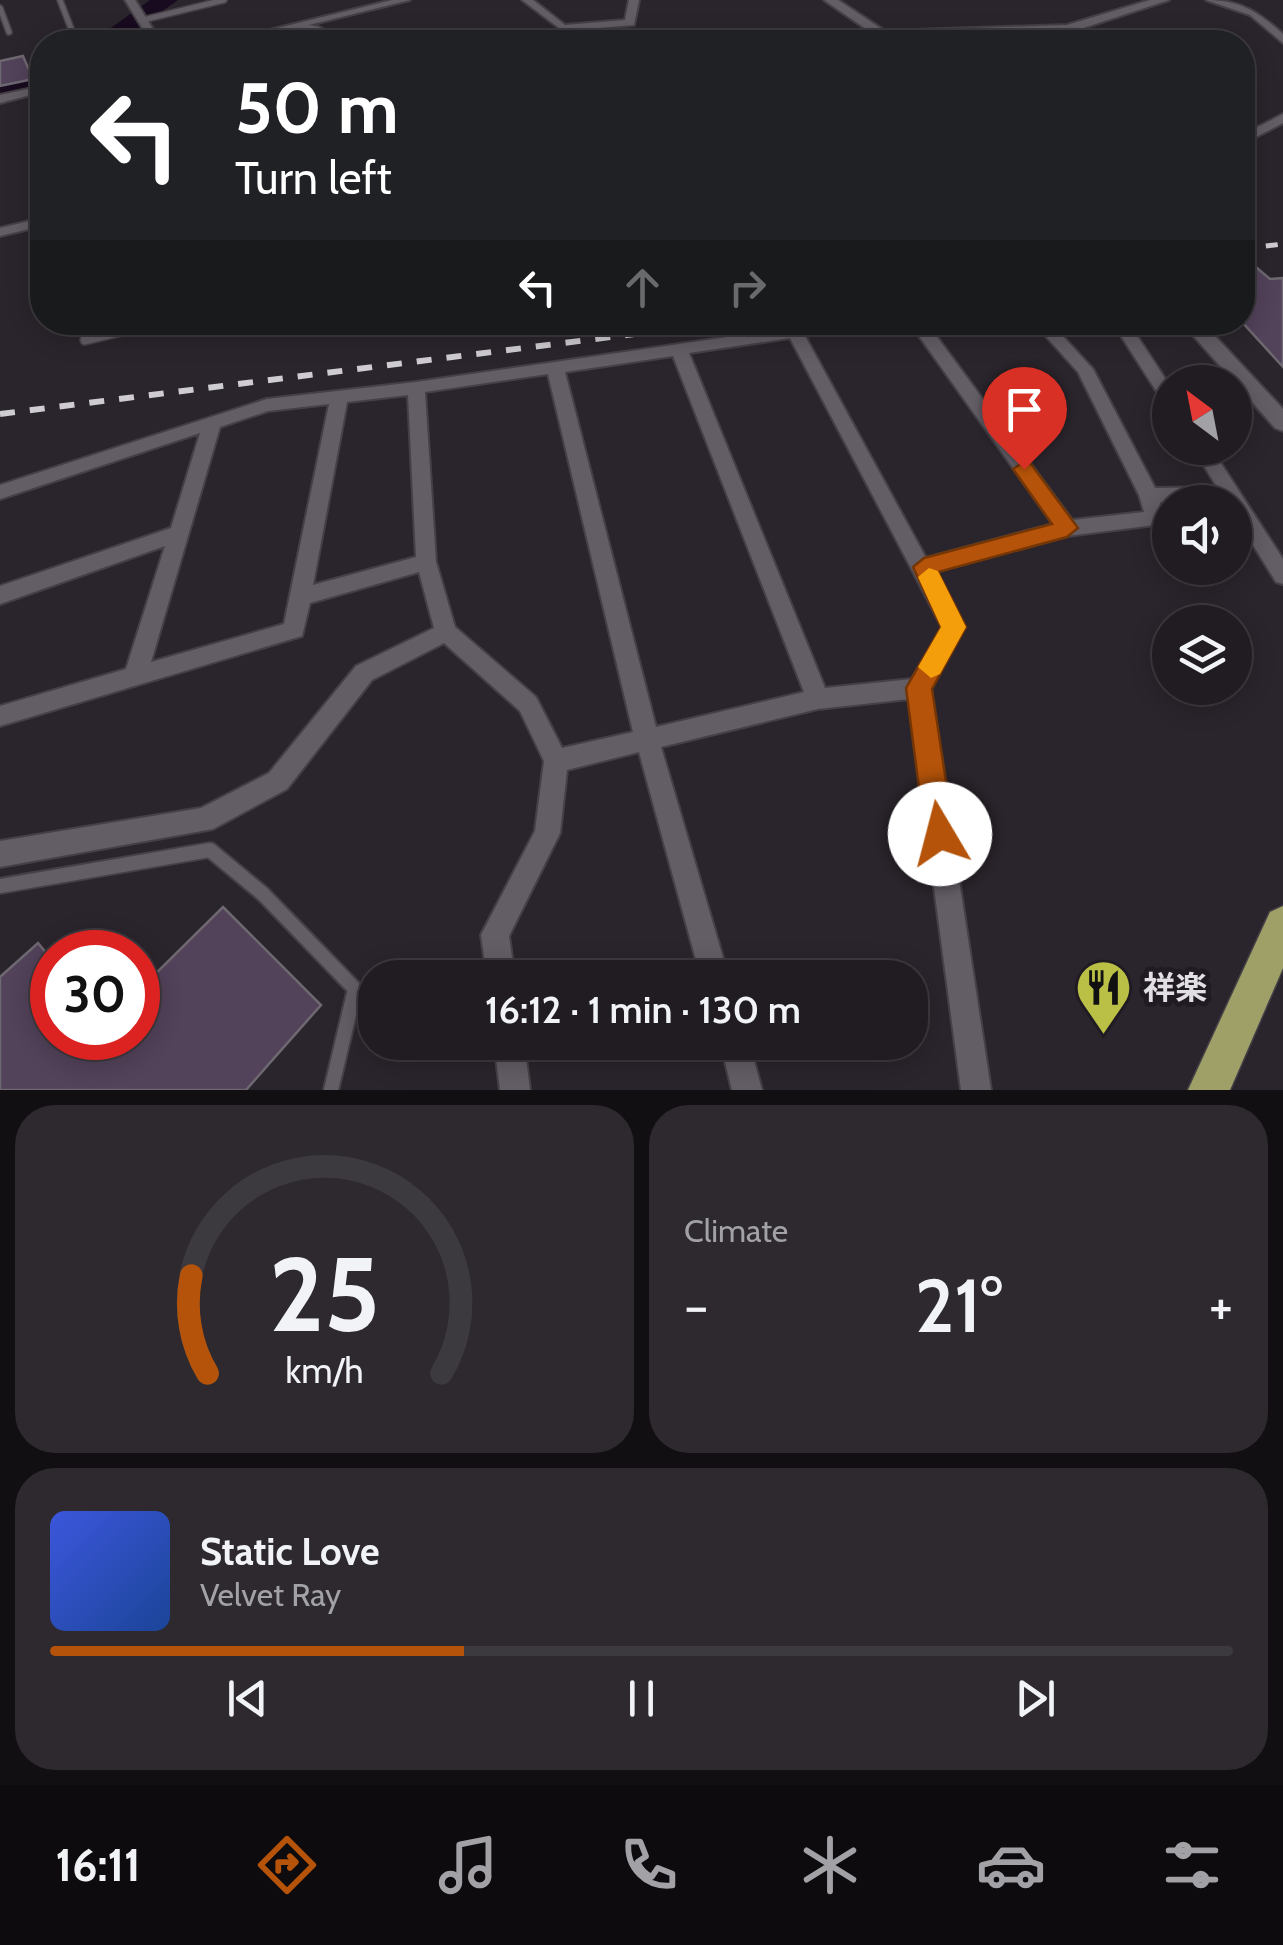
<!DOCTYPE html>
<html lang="en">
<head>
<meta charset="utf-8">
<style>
	body { margin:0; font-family:Cabin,"Noto Sans JP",sans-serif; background:#2d292e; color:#f1f3f6; height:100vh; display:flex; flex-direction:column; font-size:38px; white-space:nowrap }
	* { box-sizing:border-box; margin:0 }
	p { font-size:32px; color:#a2a1a5 }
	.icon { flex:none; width:55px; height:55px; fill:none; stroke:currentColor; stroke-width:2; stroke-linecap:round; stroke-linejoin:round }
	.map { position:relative; height:1090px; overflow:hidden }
	.side { display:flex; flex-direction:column; gap:15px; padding:15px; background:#120f12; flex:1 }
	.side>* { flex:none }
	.guide { position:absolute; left:30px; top:30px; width:1225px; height:305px; border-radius:40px; box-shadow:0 5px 25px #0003,0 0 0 2px #3d3a3f; background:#202124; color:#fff; overflow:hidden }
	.needle { width:65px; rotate:328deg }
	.controls { position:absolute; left:1152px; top:365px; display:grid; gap:20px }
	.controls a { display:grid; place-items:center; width:100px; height:100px; border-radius:50%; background:#201c21; box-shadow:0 5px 25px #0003,0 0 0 2px #3d3a3f; font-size:50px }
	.speed { position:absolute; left:30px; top:930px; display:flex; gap:20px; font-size:50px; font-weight:700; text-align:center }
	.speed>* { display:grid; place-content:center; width:130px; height:130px; border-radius:50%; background:#201c21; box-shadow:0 5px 25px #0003,0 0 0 2px #3d3a3f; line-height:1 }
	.speed .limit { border:15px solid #d22; background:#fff; color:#111 }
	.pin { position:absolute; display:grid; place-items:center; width:85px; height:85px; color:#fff; margin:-102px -42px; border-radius:50% 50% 50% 0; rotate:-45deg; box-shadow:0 0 10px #0007 }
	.pin .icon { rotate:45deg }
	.me { position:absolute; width:110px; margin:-55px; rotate:352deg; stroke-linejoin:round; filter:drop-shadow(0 0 8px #0008) }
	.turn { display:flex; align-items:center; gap:35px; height:210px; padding:0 40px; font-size:45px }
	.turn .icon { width:130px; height:130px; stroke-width:2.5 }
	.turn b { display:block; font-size:70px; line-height:85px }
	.lanes { display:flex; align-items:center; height:95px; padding:0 40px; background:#0003; justify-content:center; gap:50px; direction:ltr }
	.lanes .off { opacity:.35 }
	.big { font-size:75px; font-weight:600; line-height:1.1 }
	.side .card { flex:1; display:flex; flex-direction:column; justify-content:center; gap:15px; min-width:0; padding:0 35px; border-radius:40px; background:#2d292e }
	.side .dial { align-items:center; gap:0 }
	.dial svg { height:260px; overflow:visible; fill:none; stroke:#3d3a3f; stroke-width:7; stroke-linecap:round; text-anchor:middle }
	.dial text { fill:#f1f3f6; stroke:none }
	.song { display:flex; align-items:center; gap:30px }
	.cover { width:120px; height:120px; border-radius:15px; background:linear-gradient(135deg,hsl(230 70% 55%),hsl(220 70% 35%)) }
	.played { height:10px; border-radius:5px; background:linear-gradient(90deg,#b45309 35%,#3d3a3f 35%) }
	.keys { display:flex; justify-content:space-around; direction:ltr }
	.heat { display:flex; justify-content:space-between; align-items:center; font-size:55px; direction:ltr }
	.side .tiles { flex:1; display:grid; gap:15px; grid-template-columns:1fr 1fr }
	.card:last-child { grid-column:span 2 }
	.trip { position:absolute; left:358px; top:960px; width:570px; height:100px; border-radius:40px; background:#201c21; box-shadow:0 5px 25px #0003,0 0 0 2px #3d3a3f; font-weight:600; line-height:100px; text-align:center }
	.tabs { display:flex; height:160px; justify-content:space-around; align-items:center; background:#0d0b0d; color:#a2a1a5 }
	.tabs .icon { width:70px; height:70px }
	.tabs .on { color:#b45309 }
	.tabs b { font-size:45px; color:#f1f3f6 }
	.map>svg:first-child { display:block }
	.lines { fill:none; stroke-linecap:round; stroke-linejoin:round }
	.river { fill:#180a1f; fill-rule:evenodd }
	.building { fill:#52425a; stroke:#6e6871; stroke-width:2.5 }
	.service-far2-casing { stroke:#444046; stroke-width:8 }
	.service-far1-casing { stroke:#444046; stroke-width:12 }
	.service-casing { stroke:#444046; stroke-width:18 }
	.minor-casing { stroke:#444046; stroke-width:4 }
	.tertiary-casing { stroke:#444046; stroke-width:4 }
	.trunk-casing { stroke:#444046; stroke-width:3 }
	.service-far2 { stroke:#635d66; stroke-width:5 }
	.service-far1 { stroke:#635d66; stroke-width:9 }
	.service { stroke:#635d66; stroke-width:14 }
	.minor { fill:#635d66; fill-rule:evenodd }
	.tertiary { fill:#635d66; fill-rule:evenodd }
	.trunk { fill:#9ea068; fill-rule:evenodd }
	.rail-far1 { stroke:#cfccd1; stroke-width:5; stroke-dasharray:12 12; stroke-linecap:butt }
	.rail { stroke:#cfccd1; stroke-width:6; stroke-dasharray:15 15; stroke-linecap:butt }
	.route { fill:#b45309; stroke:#753606; stroke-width:2.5 }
	.slow { fill:#f59e0b }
	.labels { text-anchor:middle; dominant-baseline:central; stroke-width:10; stroke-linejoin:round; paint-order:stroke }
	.near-poi-label { font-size:32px; font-weight:bold; fill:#e2dfe4; stroke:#201b22; text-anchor:start }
</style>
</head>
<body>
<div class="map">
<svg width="1283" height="1090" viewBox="0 0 1283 1090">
	<rect width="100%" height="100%" fill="#2a252c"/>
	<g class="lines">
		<g class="river">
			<path d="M150 0H178L119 42H91Z"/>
			<path d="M42 73V89L0 101V84Z"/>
		</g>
	</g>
	<g class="building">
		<path d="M23 56 33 79 0 86V61Z"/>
		<path d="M1257 268 1270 279 1283 278V367L1242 322V269Z"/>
		<path d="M223 907 321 1005 246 1090H0V977L38 943 52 960V1038H138V991Z"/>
	</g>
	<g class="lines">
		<defs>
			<g id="service-far2">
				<path d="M60 0 72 31"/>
				<path d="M0 8 9 32"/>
				<path d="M143 20 224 0"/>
			</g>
			<path id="service-far1" d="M85 340 159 322"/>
			<path id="service" d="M0 886 210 850 263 894 355 989 331 1090"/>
			<g id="minor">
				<path d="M125 0H135L161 42H151Z"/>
				<path d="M392 0H410L309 25 319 27 346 42C327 42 310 29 292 29 267 30 245 44 220 42Z"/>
				<path d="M522 0H533L565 25 625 20 629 0H639L634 25 563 31Z"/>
				<path d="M1206 0C1241 0 1258 12 1283 34V43L1250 15Z"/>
				<path d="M986 30 1022 42H1008L986 34Z"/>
				<path d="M883 32 888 35 887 37 864 42H847Z"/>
				<path d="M42 86V92L0 103V95Z"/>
				<path d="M1283 114V123L1242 144V135Z"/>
				<path d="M42 218V226L0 236V228Z"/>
				<path d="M831 322H876L868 327 805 336 926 558 1053 524 909 322H926L1072 520 1144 512 1139 495 1078 372 1033 322H1050L1093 369 1155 488 1217 487 1193 448H1211L1283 559V584L1276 582 1235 516V502H1160L1165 518 1155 525 1067 536 934 572 964 627 930 689 991 1090H961L909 699 818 709 661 747 729 978H701L639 752 567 770 560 833 509 936 515 978H487L481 935 535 831 544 761 520 711 444 643 372 680 287 789 213 829 0 867V841L201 808 269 773 356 666 434 628 419 572 310 603 302 636 0 726V706L126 669 165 546 0 604V586L171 528 200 433 0 499V485L267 399 416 382ZM790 338 942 627 912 679 825 688 689 353ZM673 356 804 692 656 727 565 372ZM548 374 633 732 562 748 536 697 455 627 436 562 425 392ZM408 395 416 557 313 585 347 402ZM329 404 284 624 151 662 220 427 268 411Z"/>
				<path d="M1112 322H1128L1170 386V405L1164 403Z"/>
				<path d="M494 1042H524L530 1090H500Z"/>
				<path d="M720 1042H749L762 1090H732Z"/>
			</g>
			<g id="tertiary">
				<path d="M824 0H838L885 31 1067 25 1150 0H1169L1068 33 897 39 899 42H885Z"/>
				<path d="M1181 322H1202L1283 409V431L1275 428Z"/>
			</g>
			<path id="trunk" d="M1283 906V968L1230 1090H1188L1270 912Z"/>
		</defs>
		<use href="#service-far2" class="service-far2-casing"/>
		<use href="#service-far1" class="service-far1-casing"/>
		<use href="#service" class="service-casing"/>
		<use href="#minor" class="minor-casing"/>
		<use href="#tertiary" class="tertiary-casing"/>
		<use href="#trunk" class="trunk-casing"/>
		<use href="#service-far2" class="service-far2"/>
		<use href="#service-far1" class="service-far1"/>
		<use href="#service" class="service"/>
		<use href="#minor" class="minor"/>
		<use href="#tertiary" class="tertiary"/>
		<use href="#trunk" class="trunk"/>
		<path class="rail-far1" d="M1242 249 1283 244"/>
		<path class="rail" d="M0 414 730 322"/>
	</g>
	<path class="route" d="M1024 462 1031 464 1078 528 1067 537 938 572 966 627 932 689 954 834 950 844 940 848 929 844 925 834 906 688 941 627 913 567 924 558 1052 524 1013 469Z"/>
	<path class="slow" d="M929 568 938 571 966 627 940 674 931 678 918 667 941 627 918 577Z"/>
	<defs>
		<symbol id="restaurant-pin" viewBox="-11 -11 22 30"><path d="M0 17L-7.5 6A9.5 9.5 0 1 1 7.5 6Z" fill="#bac045" stroke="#201b22"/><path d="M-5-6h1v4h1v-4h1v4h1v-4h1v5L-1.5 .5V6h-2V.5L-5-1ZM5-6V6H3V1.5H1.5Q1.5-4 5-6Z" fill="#111"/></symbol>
	</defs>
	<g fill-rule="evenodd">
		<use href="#restaurant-pin" x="1072" y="956" width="63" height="86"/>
	</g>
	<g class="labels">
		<g class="near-poi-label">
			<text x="1143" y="987">祥楽</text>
		</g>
	</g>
</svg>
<div class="controls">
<a><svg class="needle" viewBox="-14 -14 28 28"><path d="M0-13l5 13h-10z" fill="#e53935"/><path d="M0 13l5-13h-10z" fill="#a2a1a5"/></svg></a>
<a><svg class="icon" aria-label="sound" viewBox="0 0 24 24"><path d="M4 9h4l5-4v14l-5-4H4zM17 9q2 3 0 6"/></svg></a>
<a><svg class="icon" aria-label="layers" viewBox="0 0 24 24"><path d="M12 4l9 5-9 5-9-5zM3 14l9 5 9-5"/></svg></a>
</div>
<div class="speed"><div class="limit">30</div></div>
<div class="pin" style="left:1024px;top:469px;background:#d93025"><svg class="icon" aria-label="arrive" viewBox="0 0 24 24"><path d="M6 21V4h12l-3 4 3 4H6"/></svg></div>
<svg class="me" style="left:940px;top:834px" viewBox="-20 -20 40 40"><circle r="19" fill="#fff"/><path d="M0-13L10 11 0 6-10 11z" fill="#b45309"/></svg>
<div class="trip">16:12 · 1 min · 130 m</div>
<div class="guide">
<div class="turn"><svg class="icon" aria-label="left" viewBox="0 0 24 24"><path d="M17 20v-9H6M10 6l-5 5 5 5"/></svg><div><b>50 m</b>Turn left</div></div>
<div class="lanes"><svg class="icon" aria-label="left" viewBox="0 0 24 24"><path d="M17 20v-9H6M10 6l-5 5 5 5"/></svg><svg class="icon off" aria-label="ahead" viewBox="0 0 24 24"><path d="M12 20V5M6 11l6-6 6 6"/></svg><svg class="icon off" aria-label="right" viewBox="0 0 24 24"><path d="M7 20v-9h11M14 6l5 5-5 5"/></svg></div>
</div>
</div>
<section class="side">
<div class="tiles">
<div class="card dial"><svg viewBox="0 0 100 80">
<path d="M14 69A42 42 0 1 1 86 69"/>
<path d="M14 69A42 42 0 0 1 9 39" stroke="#b45309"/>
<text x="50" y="56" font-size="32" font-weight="700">25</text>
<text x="50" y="72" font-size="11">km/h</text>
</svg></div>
<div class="card"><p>Climate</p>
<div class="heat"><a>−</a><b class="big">21°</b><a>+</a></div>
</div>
<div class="card">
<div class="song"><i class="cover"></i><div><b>Static Love</b><p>Velvet Ray</p></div></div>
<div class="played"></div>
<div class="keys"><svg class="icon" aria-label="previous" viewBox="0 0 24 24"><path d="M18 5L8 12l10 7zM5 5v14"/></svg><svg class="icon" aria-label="pause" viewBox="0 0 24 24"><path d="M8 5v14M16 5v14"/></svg><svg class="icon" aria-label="next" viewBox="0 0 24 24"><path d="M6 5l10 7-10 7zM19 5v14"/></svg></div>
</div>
</div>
</section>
<nav class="tabs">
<b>16:11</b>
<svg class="icon on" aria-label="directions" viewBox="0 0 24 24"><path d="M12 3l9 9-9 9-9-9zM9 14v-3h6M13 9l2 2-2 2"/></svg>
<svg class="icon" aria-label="music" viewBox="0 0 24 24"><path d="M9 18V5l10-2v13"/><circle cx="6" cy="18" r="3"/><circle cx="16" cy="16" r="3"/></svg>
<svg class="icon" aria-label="phone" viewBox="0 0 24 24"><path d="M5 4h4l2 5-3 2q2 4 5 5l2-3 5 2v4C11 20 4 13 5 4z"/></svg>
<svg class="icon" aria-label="climate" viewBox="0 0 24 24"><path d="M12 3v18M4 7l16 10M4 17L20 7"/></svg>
<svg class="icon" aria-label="car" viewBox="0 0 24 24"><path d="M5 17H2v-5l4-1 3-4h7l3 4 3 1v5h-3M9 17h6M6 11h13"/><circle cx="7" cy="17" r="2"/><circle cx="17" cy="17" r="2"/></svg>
<svg class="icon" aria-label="filters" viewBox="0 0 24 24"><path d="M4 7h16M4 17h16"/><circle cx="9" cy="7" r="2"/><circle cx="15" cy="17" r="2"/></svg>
</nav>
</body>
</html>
